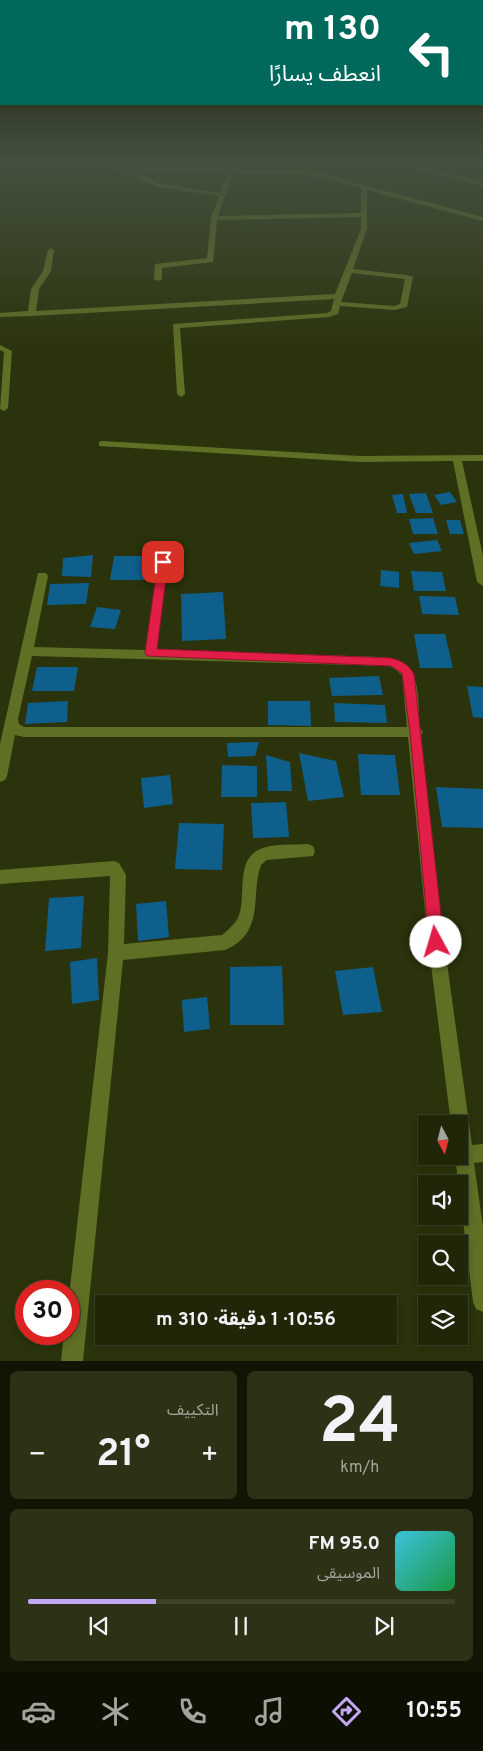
<!DOCTYPE html>
<html lang="ar">
<head>
<meta charset="utf-8">
<style>
	body { margin:0; font-family:Overpass,"Noto Sans Arabic",sans-serif; background:#2d3216; color:#f1f3f6; direction:rtl; height:100vh; display:flex; flex-direction:column; font-size:19px; white-space:nowrap }
	* { box-sizing:border-box; margin:0 }
	p { font-size:16px; color:#a2a59c }
	.icon { flex:none; width:28px; height:28px; fill:none; stroke:currentColor; stroke-width:2; stroke-linecap:round; stroke-linejoin:round }
	.map { position:relative; height:1361px; overflow:hidden; direction:ltr }
	.panel { display:flex; flex-direction:column; gap:10px; padding:10px; background:#121504; flex:1 }
	.panel>* { flex:none }
	.banner { position:absolute; left:0px; top:0px; width:484px; height:105px; box-shadow:0 2px 8px #0003,0 0 0 1px #3d4329; direction:rtl; background:#00695c; color:#fff; overflow:hidden }
	.needle { width:32px; rotate:173deg }
	.buttons { position:absolute; left:418px; top:1115px; display:grid; gap:10px }
	.buttons a { display:grid; place-items:center; width:50px; height:50px; border-radius:0px; background:#202608; box-shadow:0 2px 8px #0003,0 0 0 1px #3d4329; font-size:25px }
	.speed { position:absolute; left:15px; top:1280px; display:flex; gap:10px; font-size:25px; font-weight:700; text-align:center }
	.speed>* { display:grid; place-content:center; width:65px; height:65px; border-radius:50%; background:#202608; box-shadow:0 2px 8px #0003,0 0 0 1px #3d4329; line-height:1 }
	.speed .limit { border:8px solid #d22; background:#fff; color:#111 }
	.pin { position:absolute; display:grid; place-items:center; width:42px; height:42px; color:#fff; margin:-21px; border-radius:10px; box-shadow:0 2px 8px #0006 }
	.me { position:absolute; width:55px; margin:-28px; rotate:354deg; stroke-linejoin:round; filter:drop-shadow(0 0 4px #0008) }
	.turn { display:flex; align-items:center; gap:18px; height:105px; padding:0 20px; font-size:22px }
	.turn .icon { width:65px; height:65px; stroke-width:2.5 }
	.turn b { display:block; font-size:35px; line-height:42px }
	.big { font-size:38px; font-weight:700; line-height:1.1 }
	.panel .card { flex:1; display:flex; flex-direction:column; justify-content:center; gap:8px; min-width:0; padding:0 18px; border-radius:8px; background:#2d3216 }
	.panel .dial { align-items:center; gap:0 }
	.dial b { font-size:65px; line-height:1 }
	.song { display:flex; align-items:center; gap:15px }
	.cover { width:60px; height:60px; border-radius:8px; background:linear-gradient(135deg,hsl(190 70% 55%),hsl(140 70% 35%)) }
	.played { height:5px; border-radius:2px; background:linear-gradient(90deg,#c3a7f2 30%,#3d4329 30%) }
	.keys { display:flex; justify-content:space-around; direction:ltr }
	.heat { display:flex; justify-content:space-between; align-items:center; font-size:28px; direction:ltr }
	.panel .tiles { flex:1; display:grid; gap:10px; grid-template-columns:1fr 1fr }
	.card:last-child { grid-column:span 2 }
	.trip { position:absolute; left:95px; top:1295px; width:302px; height:50px; border-radius:0px; background:#202608; box-shadow:0 2px 8px #0003,0 0 0 1px #3d4329; font-weight:700; line-height:50px; text-align:center; direction:rtl }
	.tab-bar { display:flex; height:80px; justify-content:space-around; align-items:center; background:#0d0f03; color:#a2a59c }
	.tab-bar .icon { width:35px; height:35px }
	.tab-bar .current { color:#c3a7f2 }
	.tab-bar b { font-size:22px; color:#f1f3f6 }
	.map>svg:first-child { display:block }
	.building { fill:#0f5f8c }
	.lines { fill:none; stroke-linecap:round; stroke-linejoin:round }
	.street { fill:#5f6f24; fill-rule:evenodd }
	.route { fill:#e11d48; stroke:#92132f }
</style>
</head>
<body>
<div class="map">
<svg width="483" height="1361" viewBox="0 0 483 1361">
	<rect width="100%" height="100%" fill="#2a330b"/>
	<g class="building">
		<path d="M450 492 457 502 441 505 434 495Z"/>
		<path d="M426 493 433 513H416L409 494Z"/>
		<path d="M403 494 407 513H397L392 495Z"/>
		<path d="M433 518 438 534H413L409 519Z"/>
		<path d="M446 520H460L464 534H450Z"/>
		<path d="M437 540 442 551 414 554 409 543Z"/>
		<path d="M93 555 91 577 62 576 63 558Z"/>
		<path d="M114 556H147L144 580H110Z"/>
		<path d="M381 570 399 572V588L380 586Z"/>
		<path d="M411 571 442 572 446 591H414Z"/>
		<path d="M89 583 86 604 47 605 50 584Z"/>
		<path d="M223 592 226 639 182 641 181 594Z"/>
		<path d="M419 596 455 597 459 615 422 614Z"/>
		<path d="M97 607 121 610 115 629 90 627Z"/>
		<path d="M414 634H445L453 668H420Z"/>
		<path d="M37 667H78L74 691H32Z"/>
		<path d="M379 676 383 695 332 696 329 678Z"/>
		<path d="M467 686 483 687V718L473 717Z"/>
		<path d="M68 701 67 722 25 724 28 703Z"/>
		<path d="M268 701H310L311 726 268 725Z"/>
		<path d="M334 703 385 705 387 723 335 722Z"/>
		<path d="M259 742 255 756 228 757 227 743Z"/>
		<path d="M299 753 336 761 344 797 308 801Z"/>
		<path d="M358 754 395 755 400 795H361Z"/>
		<path d="M266 755 290 762 292 791H268Z"/>
		<path d="M222 765 257 766V797H221Z"/>
		<path d="M170 775 173 804 144 808 141 778Z"/>
		<path d="M436 787 483 789V828L442 827Z"/>
		<path d="M286 802 289 837 253 838 251 803Z"/>
		<path d="M179 823 224 824 222 870 175 869Z"/>
		<path d="M84 896 81 948 45 951 49 898Z"/>
		<path d="M166 901 169 937 138 941 136 904Z"/>
		<path d="M97 958 99 1000 72 1004 70 962Z"/>
		<path d="M282 966 284 1025H230V967Z"/>
		<path d="M373 967 382 1012 343 1015 335 971Z"/>
		<path d="M207 997 210 1029 184 1032 182 1000Z"/>
	</g>
	<g class="lines">
		<g class="street">
			<path d="M86 165 301 171 304 169 483 217V221L367 190V229L353 269 407 275 413 277 407 307 395 310 340 306 338 314 329 317 180 328 185 394 181 397 177 394 173 324 327 313 331 311 334 299 32 316 0 317V313L28 311 31 289 43 271 48 250 51 248 54 250 51 271 39 289 36 311 335 294 361 229V217L217 220 213 262 162 268V279L158 281 154 279 155 264 207 258 211 218 219 196 157 187 142 181 124 170ZM133 171 227 173 220 193 158 183ZM233 173 311 175 361 188V213L218 216ZM352 273 405 279 400 304 394 306 341 302Z"/>
			<path d="M404 165H413L483 182V186Z"/>
			<path d="M0 345 12 351 8 408 4 411 0 409 4 352 0 350Z"/>
			<path d="M102 441 360 456 483 455V461H462L483 556V586L477 582 453 461 360 462 99 446V442Z"/>
			<path d="M163 558 168 562 157 650 383 657C424 662 417 695 420 728L423 732 421 735 444 941 472 1145 483 1144V1162L474 1163 483 1227V1312L476 1309 473 1302 455 1156H459V1124H451L428 941 408 737H24L15 735 7 776 5 780 0 782V744L38 573H46L48 576 34 647 145 650 158 562ZM32 656 389 666 395 669 402 675 407 727H24L19 724 18 719Z"/>
			<path d="M308 844 313 846 315 851 313 856 267 860 261 865C250 895 266 933 225 950L123 960 83 1361H61L64 1334H69V1296L108 953 110 876 0 884V870L114 861 119 863 126 875 124 944 222 935C228 930 234 925 238 918 247 898 235 862 258 850 272 843 292 845 308 844Z"/>
		</g>
	</g>
	<linearGradient id="sky" x2="0" y2="1"><stop stop-color="#171c06"/><stop offset="0.46" stop-color="#44503f"/><stop offset="1" stop-color="#44503f" stop-opacity="0"/></linearGradient>
	<rect width="483" height="355" fill="url(#sky)"/>
	<path class="route" d="M163 559 168 562 157 649 391 658C402 661 408 664 414 674L444 942 442 946 436 948 431 946 429 942 410 732 402 673 391 666 147 656 145 653 158 562Z"/>
</svg>
<div class="buttons">
<a><svg class="needle" viewBox="-14 -14 28 28"><path d="M0-13l5 13h-10z" fill="#e53935"/><path d="M0 13l5-13h-10z" fill="#a2a59c"/></svg></a>
<a><svg class="icon" aria-label="sound" viewBox="0 0 24 24"><path d="M4 9h4l5-4v14l-5-4H4zM17 9q2 3 0 6"/></svg></a>
<a><svg class="icon" aria-label="search" viewBox="0 0 24 24"><circle cx="10" cy="10" r="6"/><path d="M15 15l6 6"/></svg></a>
<a><svg class="icon" aria-label="layers" viewBox="0 0 24 24"><path d="M12 4l9 5-9 5-9-5zM3 14l9 5 9-5"/></svg></a>
</div>
<div class="speed"><div class="limit">30</div></div>
<div class="pin" style="left:163px;top:562px;background:#d93025"><svg class="icon" aria-label="arrive" viewBox="0 0 24 24"><path d="M6 21V4h12l-3 4 3 4H6"/></svg></div>
<svg class="me" style="left:436px;top:942px" viewBox="-20 -20 40 40"><circle r="19" fill="#fff"/><path d="M0-13L10 11 0 6-10 11z" fill="#e11d48"/></svg>
<div class="trip">10:56 · 1 دقيقة · 310 m</div>
<div class="banner">
<div class="turn"><svg class="icon" aria-label="left" viewBox="0 0 24 24"><path d="M17 20v-9H6M10 6l-5 5 5 5"/></svg><div><b>130 m</b>انعطف يسارًا</div></div>
</div>
</div>
<section class="panel">
<div class="tiles">
<div class="card dial"><b>24</b><p>km/h</p></div>
<div class="card"><p>التكييف</p>
<div class="heat"><a>−</a><b class="big">21°</b><a>+</a></div>
</div>
<div class="card">
<div class="song"><i class="cover"></i><div><b>95.0 FM</b><p>الموسيقى</p></div></div>
<div class="played"></div>
<div class="keys"><svg class="icon" aria-label="previous" viewBox="0 0 24 24"><path d="M18 5L8 12l10 7zM5 5v14"/></svg><svg class="icon" aria-label="pause" viewBox="0 0 24 24"><path d="M8 5v14M16 5v14"/></svg><svg class="icon" aria-label="next" viewBox="0 0 24 24"><path d="M6 5l10 7-10 7zM19 5v14"/></svg></div>
</div>
</div>
</section>
<nav class="tab-bar">
<b>10:55</b>
<svg class="icon current" aria-label="directions" viewBox="0 0 24 24"><path d="M12 3l9 9-9 9-9-9zM9 14v-3h6M13 9l2 2-2 2"/></svg>
<svg class="icon" aria-label="music" viewBox="0 0 24 24"><path d="M9 18V5l10-2v13"/><circle cx="6" cy="18" r="3"/><circle cx="16" cy="16" r="3"/></svg>
<svg class="icon" aria-label="phone" viewBox="0 0 24 24"><path d="M5 4h4l2 5-3 2q2 4 5 5l2-3 5 2v4C11 20 4 13 5 4z"/></svg>
<svg class="icon" aria-label="climate" viewBox="0 0 24 24"><path d="M12 3v18M4 7l16 10M4 17L20 7"/></svg>
<svg class="icon" aria-label="car" viewBox="0 0 24 24"><path d="M5 17H2v-5l4-1 3-4h7l3 4 3 1v5h-3M9 17h6M6 11h13"/><circle cx="7" cy="17" r="2"/><circle cx="17" cy="17" r="2"/></svg>
</nav>
</body>
</html>
